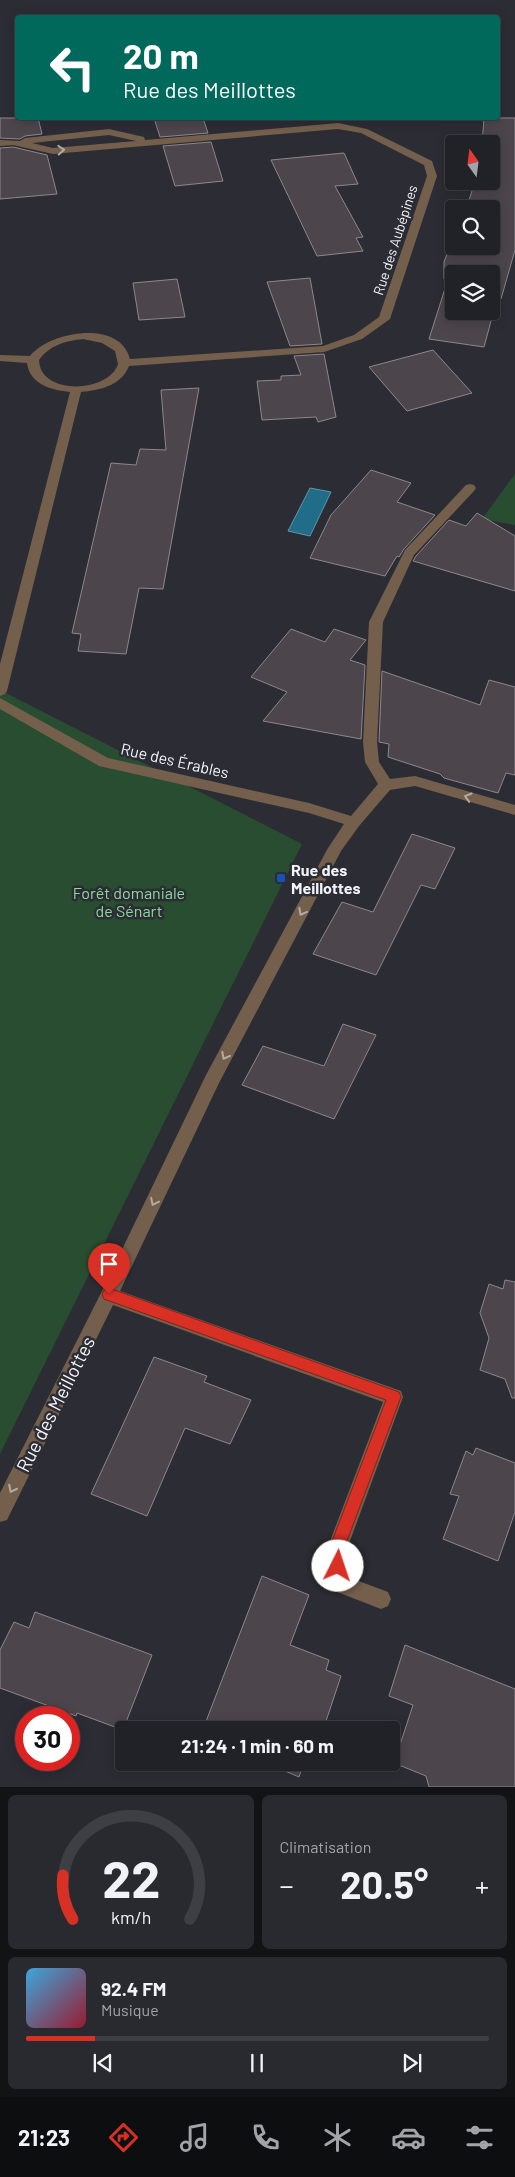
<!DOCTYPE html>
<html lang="fr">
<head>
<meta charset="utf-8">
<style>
	body { margin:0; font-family:Barlow,sans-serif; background:#292a2f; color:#f1f3f6; height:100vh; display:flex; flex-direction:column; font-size:19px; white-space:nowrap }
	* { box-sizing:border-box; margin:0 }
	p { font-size:16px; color:#a2a4a7 }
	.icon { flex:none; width:28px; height:28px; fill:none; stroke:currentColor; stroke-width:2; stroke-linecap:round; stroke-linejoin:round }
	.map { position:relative; height:1787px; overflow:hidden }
	.drawer { display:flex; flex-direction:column; gap:8px; padding:8px; background:#121315; flex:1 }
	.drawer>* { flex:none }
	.top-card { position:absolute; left:15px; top:15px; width:485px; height:105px; border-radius:5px; box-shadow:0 2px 12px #0003,0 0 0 1px #3e3f44; background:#00695c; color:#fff; overflow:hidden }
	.needle { width:32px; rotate:346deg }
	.tools { position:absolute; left:445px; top:135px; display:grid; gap:10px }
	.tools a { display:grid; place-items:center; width:55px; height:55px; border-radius:5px; background:#212227; box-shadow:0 2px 12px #0003,0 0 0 1px #3e3f44; font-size:25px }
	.speed { position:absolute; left:15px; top:1706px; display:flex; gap:10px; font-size:25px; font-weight:700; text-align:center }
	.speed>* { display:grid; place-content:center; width:65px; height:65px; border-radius:50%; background:#212227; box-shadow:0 2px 12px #0003,0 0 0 1px #3e3f44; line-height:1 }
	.speed .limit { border:8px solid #d22; background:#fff; color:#111 }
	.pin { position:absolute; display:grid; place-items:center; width:42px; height:42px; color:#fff; margin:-51px -21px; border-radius:50% 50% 50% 0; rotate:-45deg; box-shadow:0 0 5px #0007 }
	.pin .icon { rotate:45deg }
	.me { position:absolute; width:55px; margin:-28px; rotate:4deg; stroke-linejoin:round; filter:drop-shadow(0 0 4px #0008) }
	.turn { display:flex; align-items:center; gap:18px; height:105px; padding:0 25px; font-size:22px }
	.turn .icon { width:65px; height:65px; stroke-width:2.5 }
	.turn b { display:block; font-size:35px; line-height:42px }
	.big { font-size:38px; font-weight:700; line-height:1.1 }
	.drawer .card { flex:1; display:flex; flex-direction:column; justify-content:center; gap:8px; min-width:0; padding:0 18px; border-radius:8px; background:#292a2f }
	.drawer .dial { align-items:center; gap:0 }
	.dial svg { height:130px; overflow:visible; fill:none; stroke:#3e3f44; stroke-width:7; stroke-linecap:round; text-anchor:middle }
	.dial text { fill:#f1f3f6; stroke:none }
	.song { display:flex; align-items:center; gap:15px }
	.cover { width:60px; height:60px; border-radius:8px; background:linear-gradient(135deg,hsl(200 70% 55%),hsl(350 70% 35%)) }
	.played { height:5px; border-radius:2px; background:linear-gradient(90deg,#d93025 15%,#3e3f44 15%) }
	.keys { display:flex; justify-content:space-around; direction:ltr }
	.heat { display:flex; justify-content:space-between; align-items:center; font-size:28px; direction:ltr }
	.drawer .tiles { flex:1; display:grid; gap:8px; grid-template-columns:1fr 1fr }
	.card:last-child { grid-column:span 2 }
	.trip { position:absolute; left:115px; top:1721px; width:285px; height:50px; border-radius:5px; background:#212227; box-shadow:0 2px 12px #0003,0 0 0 1px #3e3f44; font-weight:700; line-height:50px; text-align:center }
	.tabs { display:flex; height:80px; justify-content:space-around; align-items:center; background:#0d0e10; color:#a2a4a7 }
	.tabs .icon { width:35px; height:35px }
	.tabs .on { color:#d93025 }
	.tabs b { font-size:22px; color:#f1f3f6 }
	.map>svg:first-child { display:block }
	.green { fill:#284d31 }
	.water { fill:#206c89; stroke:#5f95ab }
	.building { fill:#4c464c; stroke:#8d878d; fill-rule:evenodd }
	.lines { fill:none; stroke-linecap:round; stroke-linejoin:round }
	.street { fill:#735f4c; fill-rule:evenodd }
	.oneway { stroke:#b3aaa2 }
	.route { fill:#d93025; stroke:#8d1f18 }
	.transit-dot { fill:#1a4fb4; stroke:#2c2d34; stroke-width:2 }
	.labels { text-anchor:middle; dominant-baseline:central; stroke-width:5; stroke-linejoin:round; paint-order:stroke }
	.far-street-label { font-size:14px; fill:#f3f4f9; stroke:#2c2d34 }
	.street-label { font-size:16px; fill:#f3f4f9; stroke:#2c2d34 }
	.poi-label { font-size:16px; font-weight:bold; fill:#f3f4f9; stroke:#2c2d34; text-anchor:start }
	.park-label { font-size:16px; fill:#8cd99c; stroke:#2c2d34 }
	.near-street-label { font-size:19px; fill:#f3f4f9; stroke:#2c2d34 }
</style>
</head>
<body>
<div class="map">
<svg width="515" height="1787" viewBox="0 0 515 1787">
	<rect width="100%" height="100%" fill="#2c2d34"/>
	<g class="green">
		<path d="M515 474V525L482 519Z"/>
		<path d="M0 690 302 844 0 1454Z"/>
	</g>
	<path class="water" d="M310 488 331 492 310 536 288 531Z"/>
	<g class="building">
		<path d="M0 118H38L42 134 25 136 20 139 0 138Z"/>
		<path d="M154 118H203L208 133 160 137Z"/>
		<path d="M484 118H515V250L501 299H497L484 347 429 339 448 279H444V262L454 235V246H491V209H463L464 206 467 207 475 181H491V144H482ZM454 274H491V311H454Z"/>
		<path d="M211 142 223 181 175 186 163 146Z"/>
		<path d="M13 147 47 155 57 194 0 199V148Z"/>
		<path d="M344 153 358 184 335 186 363 237 356 238 363 251 317 256 271 160Z"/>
		<path d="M310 278 322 344 290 346 267 282Z"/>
		<path d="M177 279 185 317 139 320 133 283Z"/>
		<path d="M433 350 472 393 407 411 369 367Z"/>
		<path d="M324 354 336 417 318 422 316 417 262 420 257 381 281 380V376L301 375 294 356Z"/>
		<path d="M199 388 163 589 139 588 126 654 78 651 81 634 72 633 111 463 136 465 140 449 166 450 161 390Z"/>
		<path d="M371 470 411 483 397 502 435 515 404 549 399 557 397 556 385 576 310 558 331 515Z"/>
		<path d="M477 513 515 536V591L413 561 416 556 449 520 466 526Z"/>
		<path d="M291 629 325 642 334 629 366 640 350 660 365 665 361 739 263 721 287 692 251 677Z"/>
		<path d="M382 671 480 705 489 680 515 687V775L506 773 498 793 444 778 440 774 388 757 389 744 379 742Z"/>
		<path d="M412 834 455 848 435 889 421 885 376 975 313 954 342 902 373 912Z"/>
		<path d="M343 1024 376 1035 334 1119 242 1085 263 1046 324 1066Z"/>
		<path d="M505 1280 515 1282V1398H512L505 1379 480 1370 489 1338 480 1313 489 1284 503 1289Z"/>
		<path d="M154 1357 207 1376 204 1382 251 1400 230 1444 185 1428 147 1516 91 1494Z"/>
		<path d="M476 1448 515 1463V1512L498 1561 443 1539 459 1496 450 1494 466 1451 473 1455Z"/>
		<path d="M262 1576 309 1595 290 1645 329 1660 326 1670 341 1676 323 1730H205V1724Z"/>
		<path d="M35 1612 152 1655 123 1730 77 1713 76 1716 0 1688V1650L14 1622 29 1628Z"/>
		<path d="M405 1645 515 1689V1787H429L426 1776 394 1763 413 1705 389 1696Z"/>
		<path d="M264 1762H304L299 1777Z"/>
	</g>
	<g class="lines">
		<g class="street">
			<path d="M338 123 367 129 432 161 437 176 390 319 362 339 324 352 129 366C121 386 100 390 81 392L7 691 5 694 0 696V664L70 392C52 390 30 385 27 363L0 361V355L30 356C50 331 120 319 130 359L323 346 354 335 379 317 427 176 424 165 361 133 338 129 53 154 13 145 0 146V140L20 141 25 138 109 129 144 137 145 140ZM109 135 136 141 53 148 32 143ZM83 339 102 343 115 351 118 364C109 393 40 396 39 360 50 345 65 341 83 339Z"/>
			<path d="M470 484 474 485 476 488 474 491 414 555 383 622 377 742 379 762 390 779 415 776 515 805V815L415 786 390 790 359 826 341 851 219 1083 120 1291 401 1391 403 1397 347 1549 348 1577 388 1592 391 1599 388 1606 381 1609 332 1590 329 1583 327 1549 383 1402 113 1305 7 1520 0 1522V1493L103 1289 206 1075 328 848 344 824 309 813 99 766 0 709V698L108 758 309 803 351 816 378 784 365 762 363 742 369 622 405 550 466 485Z"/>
		</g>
	</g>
	<defs><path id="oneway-chevron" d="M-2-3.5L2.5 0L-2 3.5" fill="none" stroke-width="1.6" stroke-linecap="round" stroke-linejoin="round" transform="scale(1.25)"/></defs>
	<g class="oneway">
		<use href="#oneway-chevron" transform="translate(61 150) rotate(-3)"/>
		<use href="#oneway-chevron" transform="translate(468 797) rotate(-164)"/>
		<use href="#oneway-chevron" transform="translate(302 912) rotate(118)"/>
		<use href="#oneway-chevron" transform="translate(225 1056) rotate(118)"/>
		<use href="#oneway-chevron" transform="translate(154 1202) rotate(116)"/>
		<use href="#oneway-chevron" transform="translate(12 1489) rotate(117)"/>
	</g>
	<path class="route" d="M109 1288 399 1392 401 1397 344 1549 345 1566 343 1571 338 1574 333 1571 329 1549 386 1400 104 1299 102 1294 104 1290Z"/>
	<rect class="transit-dot" x="276" y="873" width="10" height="10" rx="2.5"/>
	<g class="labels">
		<g class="far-street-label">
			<text transform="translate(395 240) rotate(-72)">Rue des Aubépines</text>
		</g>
		<g class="street-label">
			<text transform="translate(175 760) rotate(13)">Rue des Érables</text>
		</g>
		<g class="poi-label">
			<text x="291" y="869">Rue des<tspan x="291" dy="18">Meillottes</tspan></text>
		</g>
		<g class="park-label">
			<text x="129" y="892">Forêt domaniale<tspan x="129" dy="18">de Sénart</tspan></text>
		</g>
		<g class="near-street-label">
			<text transform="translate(55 1404) rotate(-63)">Rue des Meillottes</text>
		</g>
	</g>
</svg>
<div class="tools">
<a><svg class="needle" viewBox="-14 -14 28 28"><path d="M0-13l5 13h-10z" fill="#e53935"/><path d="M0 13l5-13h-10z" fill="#a2a4a7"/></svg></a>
<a><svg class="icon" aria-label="search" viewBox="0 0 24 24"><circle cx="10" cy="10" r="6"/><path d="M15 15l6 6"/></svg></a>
<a><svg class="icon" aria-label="layers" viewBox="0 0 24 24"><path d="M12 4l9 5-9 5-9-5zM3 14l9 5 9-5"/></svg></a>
</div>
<div class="speed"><div class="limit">30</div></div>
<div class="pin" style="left:109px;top:1294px;background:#d93025"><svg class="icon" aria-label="arrive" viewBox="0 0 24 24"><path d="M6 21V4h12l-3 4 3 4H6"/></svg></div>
<svg class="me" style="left:338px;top:1566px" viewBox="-20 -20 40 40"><circle r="19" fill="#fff"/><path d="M0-13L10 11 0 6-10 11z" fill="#d93025"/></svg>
<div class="trip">21:24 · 1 min · 60 m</div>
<div class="top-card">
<div class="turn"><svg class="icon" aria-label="left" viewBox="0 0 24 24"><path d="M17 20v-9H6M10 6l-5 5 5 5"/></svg><div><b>20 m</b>Rue des Meillottes</div></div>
</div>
</div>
<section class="drawer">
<div class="tiles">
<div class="card dial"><svg viewBox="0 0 100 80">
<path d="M14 69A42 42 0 1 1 86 69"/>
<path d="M14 69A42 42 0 0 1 8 42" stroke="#d93025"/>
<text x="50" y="56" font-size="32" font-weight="700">22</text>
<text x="50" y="72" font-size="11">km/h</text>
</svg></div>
<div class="card"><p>Climatisation</p>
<div class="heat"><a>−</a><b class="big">20.5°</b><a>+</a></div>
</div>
<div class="card">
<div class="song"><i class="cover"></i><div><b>92.4 FM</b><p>Musique</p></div></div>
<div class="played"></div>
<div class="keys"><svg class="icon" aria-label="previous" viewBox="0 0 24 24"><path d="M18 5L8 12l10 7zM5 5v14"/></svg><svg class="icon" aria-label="pause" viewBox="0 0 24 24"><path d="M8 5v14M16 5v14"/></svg><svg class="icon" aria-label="next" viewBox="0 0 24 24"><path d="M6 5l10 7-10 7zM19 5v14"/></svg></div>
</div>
</div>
</section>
<nav class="tabs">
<b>21:23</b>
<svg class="icon on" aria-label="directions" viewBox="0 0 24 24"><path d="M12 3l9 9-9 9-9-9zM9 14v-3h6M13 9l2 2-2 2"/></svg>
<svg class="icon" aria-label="music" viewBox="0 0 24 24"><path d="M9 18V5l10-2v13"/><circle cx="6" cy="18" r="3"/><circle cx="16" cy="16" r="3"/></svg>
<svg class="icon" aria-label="phone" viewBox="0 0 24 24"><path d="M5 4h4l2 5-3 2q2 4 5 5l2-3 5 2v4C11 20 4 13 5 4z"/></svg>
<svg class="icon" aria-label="climate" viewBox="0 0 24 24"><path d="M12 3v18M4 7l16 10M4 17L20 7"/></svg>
<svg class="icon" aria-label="car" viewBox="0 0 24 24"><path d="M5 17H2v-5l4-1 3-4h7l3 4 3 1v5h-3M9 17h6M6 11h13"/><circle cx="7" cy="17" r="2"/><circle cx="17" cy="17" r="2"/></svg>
<svg class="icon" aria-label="filters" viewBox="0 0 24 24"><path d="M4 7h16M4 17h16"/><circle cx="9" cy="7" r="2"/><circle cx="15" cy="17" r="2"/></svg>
</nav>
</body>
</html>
